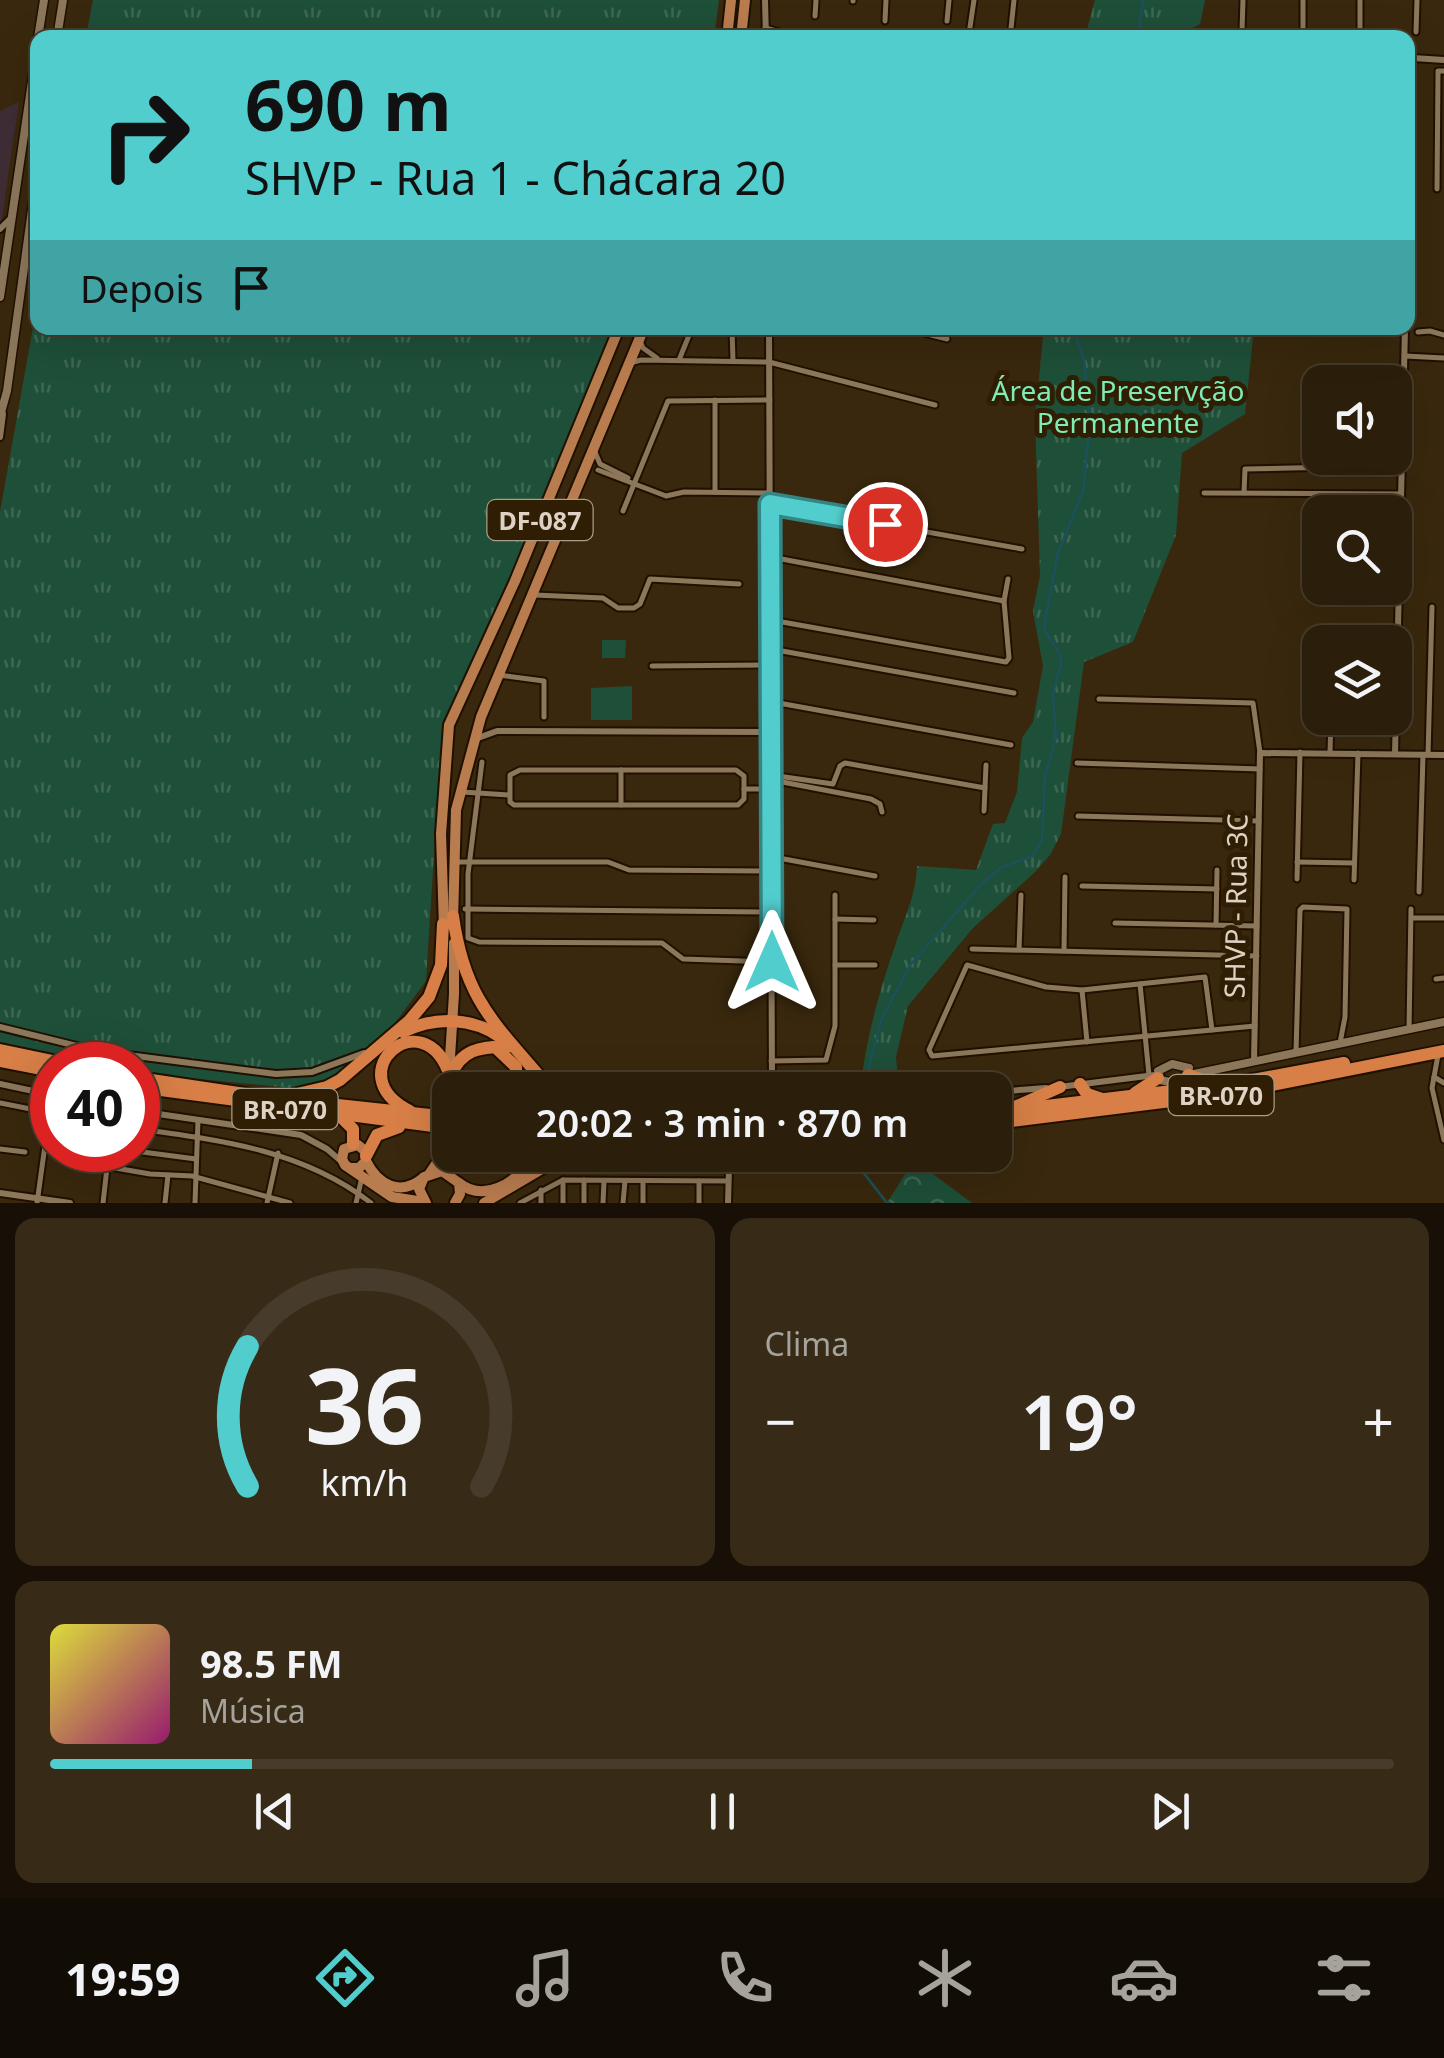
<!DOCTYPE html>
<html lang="pt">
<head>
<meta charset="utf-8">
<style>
	body { margin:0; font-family:"Noto Sans",sans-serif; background:#372b18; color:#f1f3f6; height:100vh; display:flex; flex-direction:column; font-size:38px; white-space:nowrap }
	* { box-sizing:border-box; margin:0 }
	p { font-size:32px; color:#a6a29c }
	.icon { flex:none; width:55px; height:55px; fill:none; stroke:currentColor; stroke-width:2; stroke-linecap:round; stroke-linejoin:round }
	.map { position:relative; height:1203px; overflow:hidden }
	.side { display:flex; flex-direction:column; gap:15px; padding:15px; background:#181006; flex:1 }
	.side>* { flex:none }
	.banner { position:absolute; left:30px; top:30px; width:1385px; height:305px; border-radius:20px; box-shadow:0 10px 40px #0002,0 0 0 2px #473c2b; background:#52cdcd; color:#111; overflow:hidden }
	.controls { position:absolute; left:1302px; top:365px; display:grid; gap:20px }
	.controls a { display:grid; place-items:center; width:110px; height:110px; border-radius:20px; background:#2b1e0a; box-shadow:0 10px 40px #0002,0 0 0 2px #473c2b; font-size:50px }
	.speed { position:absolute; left:30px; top:1042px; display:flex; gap:20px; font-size:50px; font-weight:700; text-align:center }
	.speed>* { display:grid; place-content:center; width:130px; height:130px; border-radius:50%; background:#2b1e0a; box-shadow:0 10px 40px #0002,0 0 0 2px #473c2b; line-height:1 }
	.speed .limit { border:15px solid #d22; background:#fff; color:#111 }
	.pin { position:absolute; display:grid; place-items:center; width:85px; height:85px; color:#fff; margin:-42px; border:5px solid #fff; border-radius:50%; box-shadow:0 2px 10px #0007 }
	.me { position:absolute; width:110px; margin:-55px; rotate:0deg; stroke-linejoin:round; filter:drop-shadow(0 0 8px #0008) }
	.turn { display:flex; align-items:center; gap:35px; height:210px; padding:0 50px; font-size:45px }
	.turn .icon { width:130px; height:130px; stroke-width:2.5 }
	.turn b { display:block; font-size:70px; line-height:85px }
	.then { display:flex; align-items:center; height:95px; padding:0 50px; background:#0003; gap:20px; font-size:38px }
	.big { font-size:75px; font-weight:600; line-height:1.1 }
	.side .widget { flex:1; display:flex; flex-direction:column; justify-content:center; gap:15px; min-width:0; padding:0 35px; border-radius:20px; background:#372b18 }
	.side .dial { align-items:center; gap:0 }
	.dial svg { height:260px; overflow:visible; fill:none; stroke:#473c2b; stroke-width:7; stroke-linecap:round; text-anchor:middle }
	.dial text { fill:#f1f3f6; stroke:none }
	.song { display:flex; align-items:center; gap:30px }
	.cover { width:120px; height:120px; border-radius:15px; background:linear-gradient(135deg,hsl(60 70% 55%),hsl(320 70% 35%)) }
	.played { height:10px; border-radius:5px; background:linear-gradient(90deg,#52cdcd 15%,#473c2b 15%) }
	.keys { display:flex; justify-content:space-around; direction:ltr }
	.heat { display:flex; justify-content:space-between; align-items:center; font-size:55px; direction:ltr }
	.side .tiles { flex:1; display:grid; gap:15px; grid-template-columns:1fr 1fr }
	.widget:last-child { grid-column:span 2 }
	.trip { position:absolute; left:432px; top:1072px; width:580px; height:100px; border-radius:20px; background:#2b1e0a; box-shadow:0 10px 40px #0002,0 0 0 2px #473c2b; font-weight:600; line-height:100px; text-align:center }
	.menu { display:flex; height:160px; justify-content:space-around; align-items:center; background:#110c04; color:#a6a29c }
	.menu .icon { width:70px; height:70px }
	.menu .active { color:#52cdcd }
	.menu b { font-size:45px; color:#f1f3f6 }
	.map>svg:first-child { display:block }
	.industrial { fill:#3f2d36 }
	.grass { fill:url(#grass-tufts) }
	.forest { fill:url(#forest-crowns) }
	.pitch { fill:#1e4f38 }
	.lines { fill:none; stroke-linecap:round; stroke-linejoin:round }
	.stream { stroke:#1c505b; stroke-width:2.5 }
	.minor-casing { stroke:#201000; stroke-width:9 }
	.tertiary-casing { stroke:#201000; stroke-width:10 }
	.secondary-casing { stroke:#201000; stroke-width:11 }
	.primary-casing { stroke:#201000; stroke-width:14 }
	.motorway-casing { stroke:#201000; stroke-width:16 }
	.minor { stroke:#8c775b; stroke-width:5 }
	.tertiary { stroke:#8c775b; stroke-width:6 }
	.secondary { stroke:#8c775b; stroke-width:8 }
	.primary { stroke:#b97c4f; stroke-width:10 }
	.motorway { stroke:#d77f47; stroke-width:12 }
	.motorway-bridge-casing { stroke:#201000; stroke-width:16; stroke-linecap:butt }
	.motorway-bridge { stroke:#d77f47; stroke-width:12 }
	.route-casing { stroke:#358585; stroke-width:25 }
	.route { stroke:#52cdcd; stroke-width:18 }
	.labels { text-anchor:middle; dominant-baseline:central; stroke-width:10; stroke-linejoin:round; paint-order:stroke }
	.shield { fill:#2f1e03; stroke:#a99c89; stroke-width:2.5 }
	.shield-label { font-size:25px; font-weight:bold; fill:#ddd2c3 }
	.park-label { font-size:28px; fill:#7eeab5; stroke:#2f1e03 }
	.street-label { font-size:28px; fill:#ddd2c3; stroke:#2f1e03 }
</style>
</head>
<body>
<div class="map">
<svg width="1444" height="1203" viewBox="0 0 1444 1203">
	<defs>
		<pattern id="grass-tufts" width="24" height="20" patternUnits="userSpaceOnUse" patternTransform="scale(2.5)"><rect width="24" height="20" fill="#1e4f38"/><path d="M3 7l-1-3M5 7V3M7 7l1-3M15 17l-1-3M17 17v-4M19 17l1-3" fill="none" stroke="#3e6753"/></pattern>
		<pattern id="forest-crowns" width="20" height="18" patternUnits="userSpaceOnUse" patternTransform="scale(2.5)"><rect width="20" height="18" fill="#1e4f38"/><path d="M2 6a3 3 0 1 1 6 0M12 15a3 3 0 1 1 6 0" fill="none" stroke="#3e6753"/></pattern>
	</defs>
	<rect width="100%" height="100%" fill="#39280d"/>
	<path class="industrial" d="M19 102 10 162 0 234V111Z"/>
	<g class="grass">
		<path d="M93 0H719L714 38 86 37Z"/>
		<path d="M1095 0H1205L1200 24 1185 32 1183 37H1085Z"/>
		<path d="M37 305 38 328H614L440 759 426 981 377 1047 313 1090 138 1073V1065H72L0 1051V512Z"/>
		<path d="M1044 328H1254L1245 414 1182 453 1176 535 1133 642 1084 662 1061 834 1050 855 1034 873 973 928 908 1006 896 1057 899 1090H860C866 1039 879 991 896 943 905 916 916 895 917 866L976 870 993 824 1005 823 1017 792 1022 738 1033 722 1043 666 1033 611 1040 576 1035 418Z"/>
	</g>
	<path class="forest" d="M914 1160 972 1203H887Z"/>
	<g class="pitch">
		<path d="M602 640H626L625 658H602Z"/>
		<path d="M632 686V720H591V688Z"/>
	</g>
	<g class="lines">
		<g class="stream">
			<path d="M1138 38 1143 0"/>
			<path d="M863 1090 882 1018 911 964 982 883 1002 867 1033 856 1042 840 1045 777 1056 737 1053 693 1061 663 1060 655 1044 629 1045 621 1058 553 1083 491 1090 424 1084 359 1073 328"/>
			<path d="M858 1155 859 1167 887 1203"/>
		</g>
		<defs>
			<g id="minor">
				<path d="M974 0 969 34 986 36"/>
				<path d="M1360 0V38"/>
				<path d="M853 1V0"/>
				<path d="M815 16 816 0"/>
				<path d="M885 21 886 0"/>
				<path d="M947 21 949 0"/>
				<path d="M765 28 803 38"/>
				<path d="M1242 31 1243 0"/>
				<path d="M1416 32 1417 0"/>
				<path d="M1303 37V0"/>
				<path d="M1010 38 1014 0"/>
				<path d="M1437 189 1438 74V71H1444"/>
				<path d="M732 328 733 361"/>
				<path d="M904 328 947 339"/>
				<path d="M1418 332 1430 331 1444 335"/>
				<path d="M640 341 643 348 657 358"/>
				<path d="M1405 356 1444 358"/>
				<path d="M679 360 692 328"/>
				<path d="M630 363 641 360 769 362 935 405"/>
				<path d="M715 400V492"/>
				<path d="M595 452 600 464 628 478"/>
				<path d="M598 470 666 496 684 492 770 493"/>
				<path d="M1204 493 1401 494"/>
				<path d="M1244 493 1245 469 1336 467 1339 458"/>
				<path d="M770 504 1022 549"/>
				<path d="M623 511 668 401 770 400"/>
				<path d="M771 557 1004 601"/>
				<path d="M535 595 603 598 618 608H634L640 604 650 579 739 584"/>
				<path d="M771 620 1006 662 1009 658 1004 601 1008 579"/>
				<path d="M771 649 1014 693"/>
				<path d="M652 666 772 665"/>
				<path d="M499 675 544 681V717"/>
				<path d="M1099 699 1253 703 1260 753"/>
				<path d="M773 702 1011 745"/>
				<path d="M1330 753 1331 718"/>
				<path d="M1428 755 1432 607"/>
				<path d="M482 762 468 874V938L479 942 662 943 683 959 772 962"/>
				<path d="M1077 763 1260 769"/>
				<path d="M520 770H736L744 776V799L738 805H514L510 802V775Z"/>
				<path d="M771 775 833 784 840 766 845 763 985 788"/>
				<path d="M772 780 871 799 880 804 882 812"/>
				<path d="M744 789H771"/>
				<path d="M462 792 509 795"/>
				<path d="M621 805V770"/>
				<path d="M984 811 986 765"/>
				<path d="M1078 816 1259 821"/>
				<path d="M772 860 784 859 875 876"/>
				<path d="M457 862H608L629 870 772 871"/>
				<path d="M1297 862 1354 863"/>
				<path d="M1297 879 1300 752"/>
				<path d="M1354 880 1358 753"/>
				<path d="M1082 886 1217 889"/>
				<path d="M1419 892 1423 755"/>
				<path d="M465 909 772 912"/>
				<path d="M1412 918H1444"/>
				<path d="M835 919 874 920"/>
				<path d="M1115 923 1257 926"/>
				<path d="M1216 925 1217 870"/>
				<path d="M972 949 1257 956"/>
				<path d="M1019 950 1021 895"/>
				<path d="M1064 951 1065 877"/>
				<path d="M835 965H875"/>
				<path d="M967 965 1046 987 1082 990 1205 977 1212 1030 932 1056 929 1050Z"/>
				<path d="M1436 979 1444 978"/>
				<path d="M1140 984 1149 1075"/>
				<path d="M1082 990 1087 1042"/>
				<path d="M1409 1029 1411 909"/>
				<path d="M1212 1030 1255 1026"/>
				<path d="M1296 1052 1300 910 1303 907 1347 909 1345 1017 1340 1043"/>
				<path d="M1438 1055 1432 1088 1444 1140"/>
				<path d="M771 1061 826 1060 835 1026V895"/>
				<path d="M1434 1077 1444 1083"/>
				<path d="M0 1103 51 1113"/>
				<path d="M138 1129C220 1140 303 1150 371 1203"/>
				<path d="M45 1148 81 1162 150 1174 192 1176 290 1203"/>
				<path d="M0 1149 25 1152"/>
				<path d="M127 1150 196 1159"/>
				<path d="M541 1190V1203"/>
				<path d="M37 1203 52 1095"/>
				<path d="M103 1203 109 1150"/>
				<path d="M165 1203 168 1175"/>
				<path d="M195 1203 198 1120"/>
				<path d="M267 1203 278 1153"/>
				<path d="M356 1203 362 1177"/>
				<path d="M520 1203 563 1180 728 1181"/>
				<path d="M563 1203V1180"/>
				<path d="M584 1203V1180"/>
				<path d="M603 1203 604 1181"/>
				<path d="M623 1203 625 1181"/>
				<path d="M643 1203V1181"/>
				<path d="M699 1203V1181"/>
			</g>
			<g id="tertiary">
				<path d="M765 0 766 38"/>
				<path d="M1408 218 1411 64 1413 58 1444 60"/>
				<path d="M0 229 10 219"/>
				<path d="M769 328 772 1087"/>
				<path d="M0 437 3 414"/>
				<path d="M478 738 497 731 772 732"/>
				<path d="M1395 754 1405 328"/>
				<path d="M0 1027 97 1051 276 1074 312 1072 364 1053"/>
				<path d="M1254 1061 1260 753 1444 755"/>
				<path d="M546 1078 577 1090"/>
				<path d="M0 1084 52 1095"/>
				<path d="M780 1087 786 1090"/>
				<path d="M1059 1087 1155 1075"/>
				<path d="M995 1092 1046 1088"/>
				<path d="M138 1111 301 1135 327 1149 341 1161"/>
				<path d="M722 1155 726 1166 741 1167 746 1155"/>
				<path d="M551 1164 569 1158 722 1160"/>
				<path d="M0 1193 70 1203"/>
				<path d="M728 1203 729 1168"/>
			</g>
			<g id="secondary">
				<path d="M38 38 44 0"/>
				<path d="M57 38 63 0"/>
				<path d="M0 297 38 41"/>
				<path d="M0 416 7 391 38 166"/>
				<path d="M1172 1064 1189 1068 1187 1078 1175 1083 1160 1080 1158 1071Z"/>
				<path d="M1189 1075 1444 1022"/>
			</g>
			<g id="primary">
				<path d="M727 38 731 0"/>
				<path d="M741 38 745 0"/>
				<path d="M453 921 456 810 481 717 644 328"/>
				<path d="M444 927 441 834 449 725 515 581 619 328"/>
				<path d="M366 1161C378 1185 400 1197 423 1178"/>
				<path d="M350 1168H359L366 1161 365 1151 358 1145 344 1149 342 1159 345 1165 392 1197 424 1202"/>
				<path d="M430 1173 444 1152 454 994V943"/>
				<path d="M459 1183C484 1203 515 1183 532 1160"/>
				<path d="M426 1203 419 1189 424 1177 442 1171 459 1183 460 1194 455 1203"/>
				<path d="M484 1203 547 1166"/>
			</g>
			<g id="motorway">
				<path d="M453 916C465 1003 498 1026 551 1090"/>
				<path d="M403 1032C435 1016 472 1017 502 1038"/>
				<path d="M495 1047 516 1067V1090"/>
				<path d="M0 1050 72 1065"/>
				<path d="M0 1061 52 1071"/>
				<path d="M1188 1075 1212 1083"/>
				<path d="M450 1076C464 1045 484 1048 513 1046"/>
				<path d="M138 1078 273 1098 430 1115"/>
				<path d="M1080 1084 1087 1094 1102 1099"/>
				<path d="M138 1087 433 1126"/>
				<path d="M1135 1093 1158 1078"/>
				<path d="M293 1095 327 1087 340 1080 409 1021 429 997 441 965 443 924"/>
				<path d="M1017 1106 1060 1087"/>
				<path d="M410 1111C336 1074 424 997 450 1076"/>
				<path d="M995 1112 1231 1084 1344 1063"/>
				<path d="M341 1117 353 1129V1144"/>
				<path d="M995 1123 1227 1094 1444 1051"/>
				<path d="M366 1156 377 1135 399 1127"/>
			</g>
		</defs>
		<use href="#minor" class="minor-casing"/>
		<use href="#tertiary" class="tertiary-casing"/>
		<use href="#secondary" class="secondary-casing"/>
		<use href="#primary" class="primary-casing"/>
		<use href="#motorway" class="motorway-casing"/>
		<use href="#minor" class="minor"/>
		<use href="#tertiary" class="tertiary"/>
		<use href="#secondary" class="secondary"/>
		<use href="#primary" class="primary"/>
		<use href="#motorway" class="motorway"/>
		<defs>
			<g id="motorway-bridge">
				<path d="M430 1115 450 1117"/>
				<path d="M433 1126 450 1127"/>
			</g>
		</defs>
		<use href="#motorway-bridge" class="motorway-bridge-casing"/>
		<use href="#motorway-bridge" class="motorway-bridge"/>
	</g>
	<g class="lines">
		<defs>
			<path id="route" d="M772 962 770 504 885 524"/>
		</defs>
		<use href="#route" class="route-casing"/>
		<use href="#route" class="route"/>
	</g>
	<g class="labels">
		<g class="shield">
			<rect x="487.5" y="500" width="105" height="40" rx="8"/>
			<rect x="1168.5" y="1075" width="105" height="40" rx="8"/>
			<rect x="232.5" y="1089" width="105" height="40" rx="8"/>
		</g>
		<g class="shield-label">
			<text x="540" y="520">DF-087</text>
			<text x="1221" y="1095">BR-070</text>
			<text x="285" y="1109">BR-070</text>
		</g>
		<g class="park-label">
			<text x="1118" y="390">Área de Preservção<tspan x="1118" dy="32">Permanente</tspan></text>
		</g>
		<g class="street-label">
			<text transform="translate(1235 906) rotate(-89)">SHVP - Rua 3C</text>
		</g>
	</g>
</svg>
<div class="controls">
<a><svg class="icon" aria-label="sound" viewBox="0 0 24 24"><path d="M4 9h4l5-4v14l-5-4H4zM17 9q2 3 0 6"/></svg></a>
<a><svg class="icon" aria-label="search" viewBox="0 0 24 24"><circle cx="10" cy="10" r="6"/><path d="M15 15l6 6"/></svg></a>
<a><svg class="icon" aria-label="layers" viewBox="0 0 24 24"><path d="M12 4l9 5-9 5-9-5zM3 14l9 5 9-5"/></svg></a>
</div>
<div class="speed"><div class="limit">40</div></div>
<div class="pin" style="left:885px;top:524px;background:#d93025"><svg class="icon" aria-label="arrive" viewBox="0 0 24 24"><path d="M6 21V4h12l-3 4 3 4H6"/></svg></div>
<svg class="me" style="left:772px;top:962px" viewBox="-20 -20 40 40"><path d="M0-17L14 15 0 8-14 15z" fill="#52cdcd" stroke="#fff" stroke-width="4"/></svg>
<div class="trip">20:02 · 3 min · 870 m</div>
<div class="banner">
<div class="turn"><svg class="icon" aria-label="right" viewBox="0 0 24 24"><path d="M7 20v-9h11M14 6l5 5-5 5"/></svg><div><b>690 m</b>SHVP - Rua 1 - Chácara 20</div></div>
<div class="then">Depois<svg class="icon" aria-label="arrive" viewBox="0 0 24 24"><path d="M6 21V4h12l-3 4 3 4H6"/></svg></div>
</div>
</div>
<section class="side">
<div class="tiles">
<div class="widget dial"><svg viewBox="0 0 100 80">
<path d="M14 69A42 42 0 1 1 86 69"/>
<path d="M14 69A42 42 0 0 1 14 26" stroke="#52cdcd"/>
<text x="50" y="56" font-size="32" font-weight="700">36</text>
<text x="50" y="72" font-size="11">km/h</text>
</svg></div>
<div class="widget"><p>Clima</p>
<div class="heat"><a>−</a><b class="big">19°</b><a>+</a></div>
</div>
<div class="widget">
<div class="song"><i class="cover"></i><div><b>98.5 FM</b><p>Música</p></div></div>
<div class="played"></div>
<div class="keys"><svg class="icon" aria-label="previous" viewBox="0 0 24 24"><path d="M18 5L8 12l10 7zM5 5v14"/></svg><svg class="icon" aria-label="pause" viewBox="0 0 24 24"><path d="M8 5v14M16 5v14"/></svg><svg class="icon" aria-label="next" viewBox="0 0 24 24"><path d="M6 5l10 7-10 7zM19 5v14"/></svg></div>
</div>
</div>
</section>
<nav class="menu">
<b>19:59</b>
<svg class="icon active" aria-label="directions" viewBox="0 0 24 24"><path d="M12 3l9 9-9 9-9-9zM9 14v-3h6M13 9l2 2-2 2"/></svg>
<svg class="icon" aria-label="music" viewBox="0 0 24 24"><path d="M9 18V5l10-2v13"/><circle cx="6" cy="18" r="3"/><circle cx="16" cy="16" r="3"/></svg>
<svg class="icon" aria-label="phone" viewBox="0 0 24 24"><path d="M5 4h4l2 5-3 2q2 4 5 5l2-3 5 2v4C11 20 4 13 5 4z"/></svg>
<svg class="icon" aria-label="climate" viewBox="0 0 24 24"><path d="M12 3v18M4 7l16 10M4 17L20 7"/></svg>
<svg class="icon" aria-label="car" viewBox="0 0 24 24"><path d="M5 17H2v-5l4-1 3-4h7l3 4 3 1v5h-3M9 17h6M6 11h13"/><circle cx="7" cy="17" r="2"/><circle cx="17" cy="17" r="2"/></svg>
<svg class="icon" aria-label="filters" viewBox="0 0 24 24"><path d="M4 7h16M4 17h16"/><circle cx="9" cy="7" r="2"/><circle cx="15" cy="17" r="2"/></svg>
</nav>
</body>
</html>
